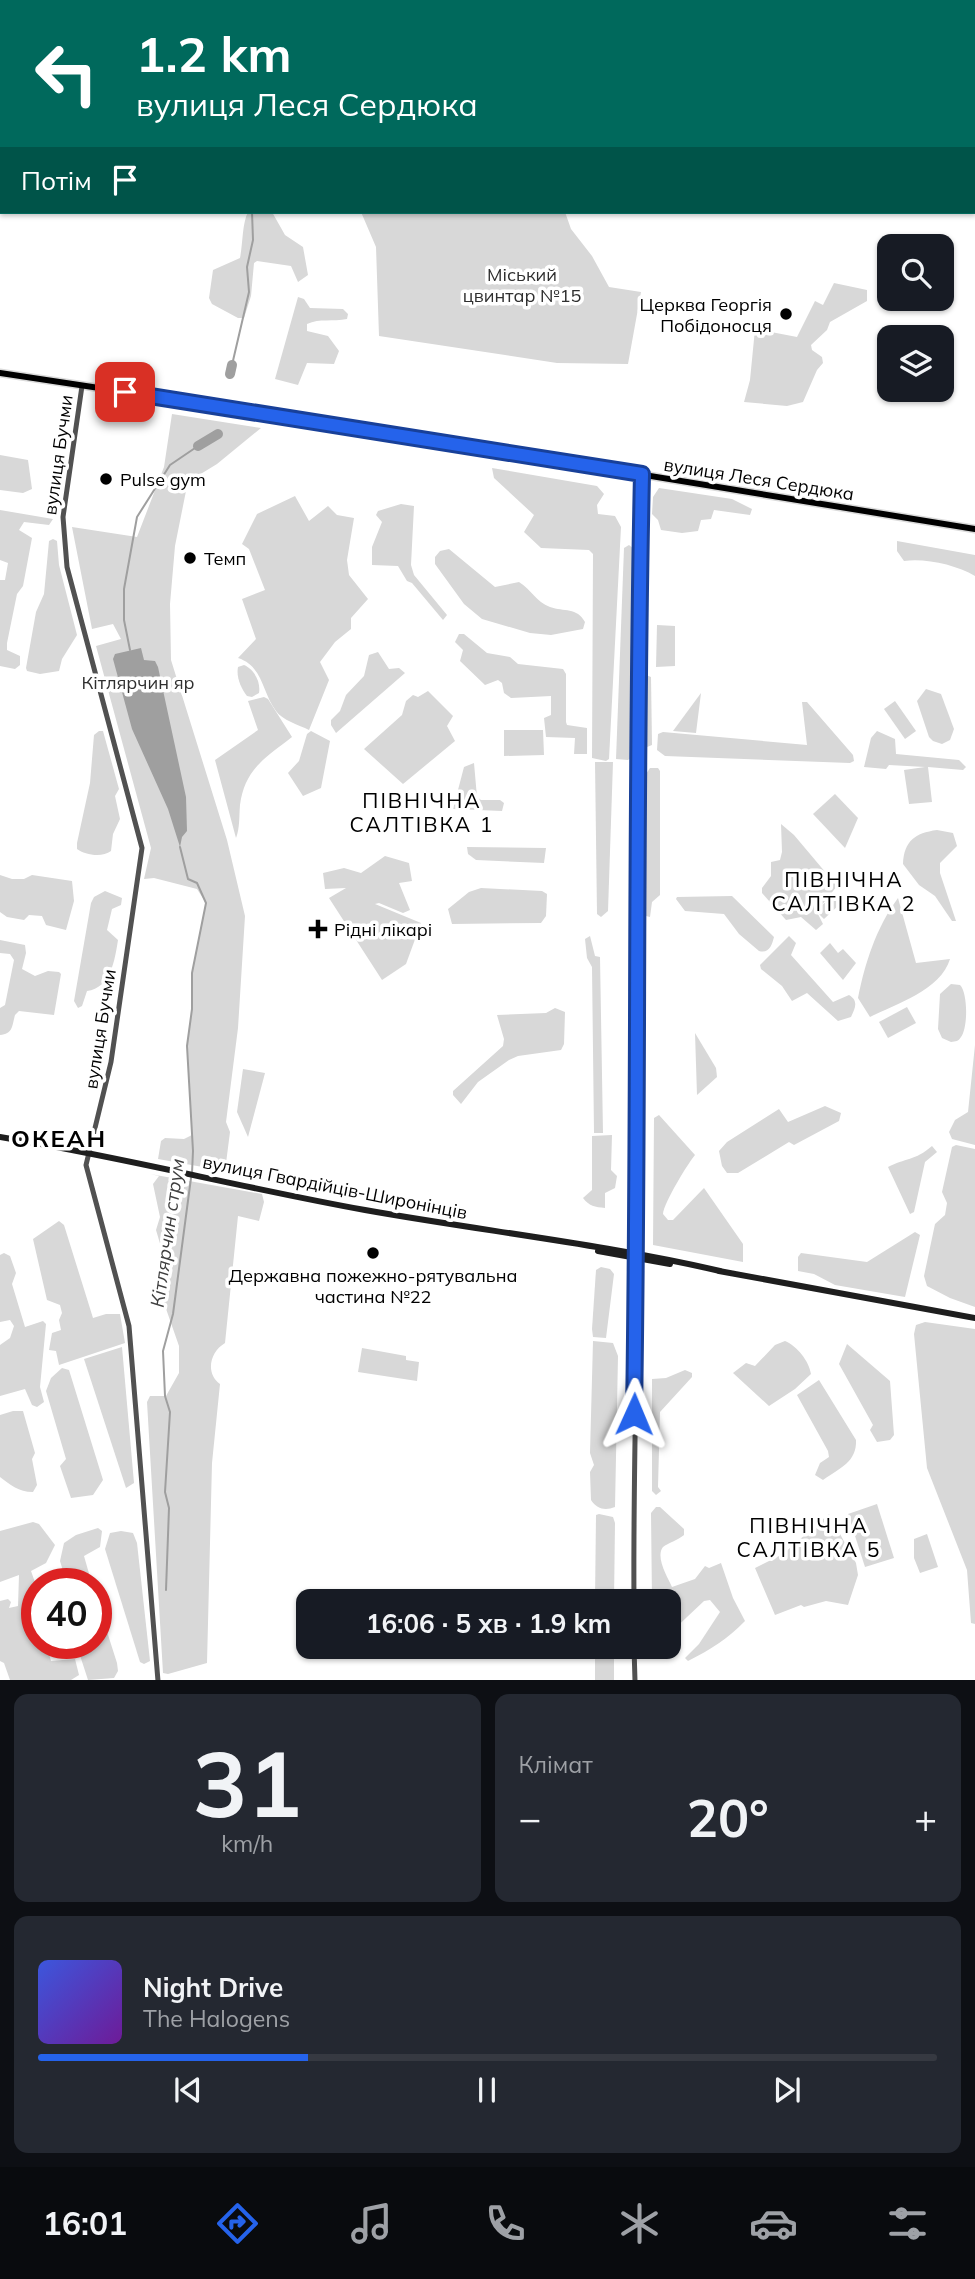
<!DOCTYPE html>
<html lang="uk">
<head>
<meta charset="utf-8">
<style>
	body { margin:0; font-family:Mulish,sans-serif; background:#242831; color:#f1f3f6; height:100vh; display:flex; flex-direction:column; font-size:26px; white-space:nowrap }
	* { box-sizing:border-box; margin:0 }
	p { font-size:23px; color:#9ea1a6 }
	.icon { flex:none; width:38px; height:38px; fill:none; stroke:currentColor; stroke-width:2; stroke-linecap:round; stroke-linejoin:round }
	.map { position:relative; height:1680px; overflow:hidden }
	.side { display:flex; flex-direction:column; gap:14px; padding:14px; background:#0d0f14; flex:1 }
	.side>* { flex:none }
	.guide { position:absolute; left:0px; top:0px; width:976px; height:214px; box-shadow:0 2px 5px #0004; background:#00695c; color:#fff; overflow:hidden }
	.fabs { position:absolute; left:877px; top:234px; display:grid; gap:14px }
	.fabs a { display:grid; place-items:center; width:77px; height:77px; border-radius:14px; background:#171b24; box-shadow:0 2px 5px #0004; font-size:35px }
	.speed { position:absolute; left:21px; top:1568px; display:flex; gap:14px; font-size:35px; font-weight:700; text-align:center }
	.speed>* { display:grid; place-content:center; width:91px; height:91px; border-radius:50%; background:#171b24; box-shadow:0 2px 5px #0004; line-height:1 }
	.speed .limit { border:10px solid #d22; background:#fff; color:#111 }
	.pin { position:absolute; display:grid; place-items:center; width:60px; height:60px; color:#fff; margin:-30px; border-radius:14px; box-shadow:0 4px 10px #0006 }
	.me { position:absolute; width:77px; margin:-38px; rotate:1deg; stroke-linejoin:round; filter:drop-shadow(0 0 5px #0008) }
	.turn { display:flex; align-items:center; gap:24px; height:147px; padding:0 21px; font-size:32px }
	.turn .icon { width:91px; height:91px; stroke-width:2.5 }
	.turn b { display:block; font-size:49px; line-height:60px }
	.then { display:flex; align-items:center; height:66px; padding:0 21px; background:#0003; gap:14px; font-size:26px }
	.big { font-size:52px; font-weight:700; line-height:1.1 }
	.side .tile { flex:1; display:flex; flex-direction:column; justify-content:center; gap:10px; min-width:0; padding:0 24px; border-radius:14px; background:#242831 }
	.side .dial { align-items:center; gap:0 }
	.dial b { font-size:91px; line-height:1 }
	.song { display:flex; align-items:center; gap:21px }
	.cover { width:84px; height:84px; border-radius:10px; background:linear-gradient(135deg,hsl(230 70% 55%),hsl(280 70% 35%)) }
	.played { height:7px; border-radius:4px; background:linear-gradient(90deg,#2563eb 30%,#363941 30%) }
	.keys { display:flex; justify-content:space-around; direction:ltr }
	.heat { display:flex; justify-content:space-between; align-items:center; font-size:38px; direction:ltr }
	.side .tiles { flex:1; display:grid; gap:14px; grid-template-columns:1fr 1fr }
	.tile:last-child { grid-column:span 2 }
	.trip { position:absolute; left:296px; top:1589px; width:385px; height:70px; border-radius:14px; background:#171b24; box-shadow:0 2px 5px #0004; font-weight:700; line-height:70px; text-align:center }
	.tabs { display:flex; height:112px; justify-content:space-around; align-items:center; background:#090b0e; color:#9ea1a6 }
	.tabs .icon { width:49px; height:49px }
	.tabs .active { color:#2563eb }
	.tabs b { font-size:32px; color:#f1f3f6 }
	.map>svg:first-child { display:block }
	.green { fill:#d8d8d8 }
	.water { fill:#9f9f9f }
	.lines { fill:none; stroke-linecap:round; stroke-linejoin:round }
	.stream { stroke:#9f9f9f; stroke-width:2 }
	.river { stroke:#9f9f9f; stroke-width:10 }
	.primary-casing { stroke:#dbdbdb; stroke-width:9 }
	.tertiary { stroke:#515151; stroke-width:5 }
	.secondary { stroke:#1e1e1e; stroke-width:6 }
	.primary { stroke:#000; stroke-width:6 }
	.route-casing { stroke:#184099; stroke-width:18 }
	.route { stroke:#2563eb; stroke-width:12 }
	.poi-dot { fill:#000; stroke:#fff; stroke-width:2.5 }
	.labels { text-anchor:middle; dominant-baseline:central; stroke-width:7; stroke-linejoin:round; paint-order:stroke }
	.park-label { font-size:18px; fill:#2f2f2f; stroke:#fff }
	.poi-label { font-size:18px; fill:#000; stroke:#fff; text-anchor:start }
	.street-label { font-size:18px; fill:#000; stroke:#fff }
	.water-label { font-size:19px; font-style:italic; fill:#404040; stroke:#fff }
	.quarter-label { font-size:21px; letter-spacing:2px; fill:#000; stroke:#fff }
	.district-label { font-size:24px; font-weight:bold; letter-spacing:2px; fill:#000; stroke:#fff }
</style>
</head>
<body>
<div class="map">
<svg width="975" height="1681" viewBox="0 0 975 1681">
	<rect width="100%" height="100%" fill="#fff"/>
	<g class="green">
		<path d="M248 212H272L285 235 303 247 308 275 298 282 291 266 257 261 254 263 251 296 244 318H238L212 304 209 298 213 270 240 258C243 243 242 224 248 212Z"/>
		<path d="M361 212H565L571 229 592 256 609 287 641 292 628 364 557 363 379 336 376 247Z"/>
		<path d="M834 283 867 290V301L830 322 827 330 811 345 812 350 822 357 823 363 817 370 803 402 787 406 744 402 750 380 755 329 797 337 815 301 823 305Z"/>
		<path d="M298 297 304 299 310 308 343 309 348 314 347 319C333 322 320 318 307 324V331L328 336 339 351 334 364 307 363 298 385 275 379Z"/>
		<path d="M172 414 261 428 217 464 199 475 186 491 175 546 170 604 171 660 227 840 245 916 238 1028 226 1122 230 1132 225 1171 158 1159 161 1141 165 1138 184 1139 192 1135 187 1046 192 1009V973L206 903 197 889 154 878 144 879 151 848 96 646 121 639 113 624 92 629 72 527 137 537 164 467Z"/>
		<path d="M0 455 28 460 32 489 23 493 0 490Z"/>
		<path d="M492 468 597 486 604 494 597 505 598 514 615 516 621 527 609 759 606 761 592 758 593 554 589 550 541 548 524 532 534 515 494 478Z"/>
		<path d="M659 488 732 499 752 509 750 515 714 510 711 519 701 520 698 531 682 533 661 530 658 520 652 514 653 497Z"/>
		<path d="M295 496 309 521 328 506 337 515 354 518 347 560 349 575 368 599 351 618V629L335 642 320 662 329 680 309 730C299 725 282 720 276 711 262 692 263 666 238 658L256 639 242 599 265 590 249 549 242 544 257 514Z"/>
		<path d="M401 504 414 506 411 565 414 575 447 615 443 620 412 583 407 581 398 566 372 565V547L382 522 376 515 378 511Z"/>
		<path d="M0 510 53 519 49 525 24 522 19 530 32 538 23 586 17 594 7 643V650L20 656V665L15 669 0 666V580H5L8 563 0 560Z"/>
		<path d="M53 539 57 541 59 565 77 635 62 659 59 671 40 674 27 671 26 668 36 612 44 594 49 541Z"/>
		<path d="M897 541 975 555V576C956 565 926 558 904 561L897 551Z"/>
		<path d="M629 545 634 549 632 757 628 760 616 759 624 548Z"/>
		<path d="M449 549 495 587 519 582C531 589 536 602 550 607 564 612 577 607 585 622L583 629 551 635 530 633 482 619 464 604 435 564V557L440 551Z"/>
		<path d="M657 625 675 626V666L656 667Z"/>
		<path d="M459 634H464L487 653 510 657 518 664 563 669 566 674V722L567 725 587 728V754H574L575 738 546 737 544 718 551 715V696L511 698 504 693 502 683 498 680 485 685 460 661 463 650 455 642Z"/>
		<path d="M378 652 389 669 399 668 405 673 336 733 331 725V720L340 711 346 695 364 676 369 655Z"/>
		<path d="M244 665C254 669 261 682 259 693L252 697 247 696C241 688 236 677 238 667Z"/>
		<path d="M646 675 651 677 652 745 647 747 643 740Z"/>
		<path d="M926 689 941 694 954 729 950 740 942 744 933 741 929 737 917 701Z"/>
		<path d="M428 691 453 716 447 726 455 741 403 784 364 749 402 715 406 701 413 695 418 697Z"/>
		<path d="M701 693 696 733 673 731Z"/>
		<path d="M264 697 268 699 292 737C265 758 245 769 240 805 239 816 240 828 236 838L215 760 258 730 248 701Z"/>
		<path d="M895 701 916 731 905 739 884 709Z"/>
		<path d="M802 702H807L853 755 854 761 850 763 665 756 657 750 658 734 663 732 807 745Z"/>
		<path d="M504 730H543L544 755 504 756Z"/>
		<path d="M99 731H103L119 789 115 796 120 819 113 834 111 851C102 858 85 855 77 849V843L90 783 94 735Z"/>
		<path d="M311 731 330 741 321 788 303 796 288 773 299 761 307 734Z"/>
		<path d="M877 731 895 739 896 754 959 760 966 767 963 770 928 767 932 802 909 804 904 770 925 767 889 765 886 769 864 767 871 738Z"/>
		<path d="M595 762H613L608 911 601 917 597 914Z"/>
		<path d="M474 763 477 797 481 800H500L504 803 502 811 453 809 464 767Z"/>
		<path d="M650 768H658L660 771V895L652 902 650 917 646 916 645 900 646 774Z"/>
		<path d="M835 794 858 818 845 848 813 814Z"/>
		<path d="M781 824 794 835 837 886 821 906 833 896 841 903 824 919 817 912 823 924 816 930 801 917 786 920 762 893V888L771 876V862L780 860 782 852Z"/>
		<path d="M937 830 953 833 957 846 940 863V873L956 921H952L935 896 919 885 903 864C904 841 915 833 937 830Z"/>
		<path d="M467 847 546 848 544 863 476 860 468 854Z"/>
		<path d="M385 856 409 863 412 881 399 883 410 910 403 913 379 903 375 904 421 923 406 964 382 980 329 898 346 888 325 889 323 873 344 868 361 873Z"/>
		<path d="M0 875 12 879H24L32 875 72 881 74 901 66 930 46 925 42 916 29 915 24 920 7 917 0 912Z"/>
		<path d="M481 888 542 891 547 894 546 916 541 923 452 924 448 909 469 892Z"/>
		<path d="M105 891 122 898 121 905 112 909 107 930 118 940C115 959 111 988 87 991L82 1006 78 1008 74 1001 91 903 94 897Z"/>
		<path d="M732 896 774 937C772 945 769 954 759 951L739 934 724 914 685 911 676 899 677 897Z"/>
		<path d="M898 898 916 963 950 959C941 990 896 1004 870 1017L858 998C865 963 876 928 898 898Z"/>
		<path d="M590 936 595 956 600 957 603 1133H594L592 967 587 958 585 939Z"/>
		<path d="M789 936 796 943 791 955 833 1002 849 995C859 1001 855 1008 851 1017L838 1021 807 993 792 1001 782 986 761 969 760 965Z"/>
		<path d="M0 940 25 945 26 953 22 969 35 976 48 971 59 972 61 974 54 1015 19 1011 15 1015C12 1026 13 1034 0 1035V1008L5 1005 14 960 10 954 0 953Z"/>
		<path d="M830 943 838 953 843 949 856 963 843 980 820 953Z"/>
		<path d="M951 984 960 985C968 993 968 1028 961 1037 958 1042 956 1041 951 1042L942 1038 938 1029 940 994Z"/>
		<path d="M907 1007 916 1023 888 1038 879 1022Z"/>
		<path d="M555 1008 565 1012 564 1044 561 1050 518 1056 509 1060 478 1082 461 1104 453 1095V1091L503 1046 504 1039 497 1015 546 1013Z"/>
		<path d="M695 1033 716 1068 717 1077 697 1095Z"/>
		<path d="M975 1045V1145L952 1139 949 1132 955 1120 968 1112Z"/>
		<path d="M243 1069 265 1073 248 1137 237 1112Z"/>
		<path d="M825 1106 841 1113 839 1121 794 1145 789 1142 738 1173H727L722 1166 719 1151 727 1142 779 1109 788 1122Z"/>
		<path d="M659 1115 695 1155C689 1162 664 1202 663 1214L668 1220H673L704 1188 743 1244V1262L653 1245 654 1118Z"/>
		<path d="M612 1135 611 1170 617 1176 615 1188 605 1193V1208C595 1207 589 1206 583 1198L592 1190V1136Z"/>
		<path d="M956 1145 975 1149V1307L950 1298 927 1286 924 1276 935 1224 945 1215 947 1203 942 1192 952 1147Z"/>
		<path d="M932 1146 937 1152 925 1162 914 1212 910 1214 888 1167C905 1158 915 1161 932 1146Z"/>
		<path d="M150 1174 262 1194 264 1202 259 1221 238 1216 225 1343C210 1352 205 1373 220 1384L212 1463 207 1663 168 1674 163 1673 147 1402 150 1396H166L179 1373V1346L164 1303 167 1267 156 1230 160 1217 153 1184 159 1176Z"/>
		<path d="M59 1221 64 1225 93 1318 106 1314H120L125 1343 59 1365 56 1351 49 1350 52 1333 61 1330 59 1320 62 1313 60 1305 47 1300 33 1239Z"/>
		<path d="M915 1232 920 1235 905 1297 835 1285 814 1274 798 1271V1257L801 1253 867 1262Z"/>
		<path d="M4 1253 10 1256 16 1273 12 1284 25 1327 43 1321 46 1324 40 1387 44 1402 37 1407 32 1405 25 1389 0 1396V1345L10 1338 14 1326 10 1320 0 1322V1255Z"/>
		<path d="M601 1267 610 1269 614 1274 606 1338 593 1337 592 1329 596 1270Z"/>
		<path d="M925 1322 975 1329V1624L971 1623 967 1570 927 1468 914 1334 916 1325Z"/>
		<path d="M593 1341 613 1343 618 1356 615 1507C605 1511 597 1509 591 1500L590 1472 594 1465 590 1453Z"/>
		<path d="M785 1341C797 1346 809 1361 811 1374L795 1389 769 1406 733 1373 746 1363 755 1366 775 1345Z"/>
		<path d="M847 1344 890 1381 894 1435 890 1440 877 1442 870 1430 873 1425 839 1364Z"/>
		<path d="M122 1347 134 1483 126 1488 84 1359Z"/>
		<path d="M362 1348 406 1356V1360L419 1362 417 1381 358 1372Z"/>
		<path d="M62 1368 69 1370 103 1480 93 1495 71 1498 60 1466 66 1459 46 1391 51 1378Z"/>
		<path d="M685 1370 692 1373V1377L660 1412 658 1487 661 1491 656 1495 652 1491V1379L666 1378Z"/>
		<path d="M819 1380 856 1440C857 1462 840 1468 823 1480L815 1475 820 1463 829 1457 828 1451 797 1395Z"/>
		<path d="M13 1411H23L35 1453 32 1459 37 1485 33 1492C18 1492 11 1485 0 1477V1415Z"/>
		<path d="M877 1504 894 1558 865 1567 848 1514Z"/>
		<path d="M656 1507H660L684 1529V1535C678 1540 668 1543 663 1547 655 1557 668 1578 672 1587L695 1579 705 1566 709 1568 721 1563 733 1598 745 1621C727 1639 712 1649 688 1661L685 1658 699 1644 720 1612 710 1600 704 1601 669 1634 668 1601H652L651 1513Z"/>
		<path d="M599 1514 613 1517 615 1523 614 1601H595L596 1515Z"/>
		<path d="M829 1514 856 1563 858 1575 848 1605 826 1601 804 1607 801 1605 775 1615 755 1568 783 1554Z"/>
		<path d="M33 1522 39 1524 55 1545 46 1563 31 1571 37 1588V1643H46L51 1661 75 1659 79 1675 71 1680H10L4 1663 0 1661V1601L8 1599 11 1602 9 1608 18 1606 19 1575 0 1582V1531Z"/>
		<path d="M98 1528 102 1531 100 1547 84 1556 92 1584H67L60 1561 64 1543 76 1535Z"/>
		<path d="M121 1531 133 1533 137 1543 150 1661 144 1664 140 1662 105 1549 110 1533Z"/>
		<path d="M927 1534 938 1567 920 1573 914 1558V1539Z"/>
		<path d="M96 1597 117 1663 118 1671 114 1678 88 1680 76 1643H96Z"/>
		<rect x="595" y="1647" width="19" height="33"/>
	</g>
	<path class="water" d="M141 648 144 660 155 661 158 667 186 797 187 831 182 837 180 847 168 809 132 729 113 659 115 654Z"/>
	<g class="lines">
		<g class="stream">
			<path d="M232 365 249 292 247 267 253 240 252 212"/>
			<path d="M130 650 124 620V589L137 517 170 465 198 446"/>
			<path d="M180 847 188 879 197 883 206 903 192 973V1009L187 1046 193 1151 192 1173"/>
			<path d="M166 1590 169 1508 165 1492 170 1412 165 1396 163 1351 173 1314 191 1178"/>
		</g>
		<g class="river">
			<path d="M230 374 232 365"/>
			<path d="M198 446 218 434"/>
		</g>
		<defs>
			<path id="primary" d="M0 373 277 415 975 529"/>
		</defs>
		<use href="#primary" class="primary-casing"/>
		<g class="tertiary">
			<path d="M82 386 63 517 67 567 142 848 111 1062 86 1165 129 1326 158 1681"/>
			<path d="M632 1319 634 1196"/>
			<path d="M634 1601C633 1482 637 1363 638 1244 640 988 636 731 642 474"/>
			<path d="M634 1647 635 1681"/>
		</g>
		<g class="secondary">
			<path d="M0 1137C122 1157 243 1188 365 1210 483 1231 603 1244 720 1271"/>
			<path d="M598 1251 670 1264"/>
			<path d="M719 1271 975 1318"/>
		</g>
		<use href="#primary" class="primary"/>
	</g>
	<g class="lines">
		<defs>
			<path id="route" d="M125 392 642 474C635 788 639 1101 634 1414"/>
		</defs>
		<use href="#route" class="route-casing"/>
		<use href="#route" class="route"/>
	</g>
	<g class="poi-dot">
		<circle cx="786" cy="314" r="7"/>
		<circle cx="106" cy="479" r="7"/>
		<circle cx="190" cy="558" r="7"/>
		<path d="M314.5 918.5h7v7h7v7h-7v7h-7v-7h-7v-7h7z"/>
		<circle cx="373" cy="1253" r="7"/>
	</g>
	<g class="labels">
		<g class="park-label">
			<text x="522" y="274">Міський<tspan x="522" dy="21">цвинтар №15</tspan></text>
			<text x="138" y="682">Кітлярчин яр</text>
		</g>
		<g class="poi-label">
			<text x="772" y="304" text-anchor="end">Церква Георгія<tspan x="772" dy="21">Побідоносця</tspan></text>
			<text x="120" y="479">Pulse gym</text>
			<text x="204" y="558">Темп</text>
			<text x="334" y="929">Рідні лікарі</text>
			<text x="373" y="1275" text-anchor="middle">Державна пожежно-рятувальна<tspan x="373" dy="21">частина №22</tspan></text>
		</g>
		<g class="street-label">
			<text transform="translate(58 455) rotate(-82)">вулиця Бучми</text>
			<text transform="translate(759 479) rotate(9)">вулиця Леся Сердюка</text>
			<text transform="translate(100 1029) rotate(-81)">вулиця Бучми</text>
			<text transform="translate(335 1187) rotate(11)">вулиця Гвардійців-Широнінців</text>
		</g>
		<g class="water-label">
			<text transform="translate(167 1233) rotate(-82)">Кітлярчин струм</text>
		</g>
		<g class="quarter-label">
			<text x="422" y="800">ПІВНІЧНА<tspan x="422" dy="24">САЛТІВКА 1</tspan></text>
			<text x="844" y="879">ПІВНІЧНА<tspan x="844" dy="24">САЛТІВКА 2</tspan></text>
			<text x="809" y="1525">ПІВНІЧНА<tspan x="809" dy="24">САЛТІВКА 5</tspan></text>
		</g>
		<g class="district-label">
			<text x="59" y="1138">ОКЕАН</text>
		</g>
	</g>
</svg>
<div class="fabs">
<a><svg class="icon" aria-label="search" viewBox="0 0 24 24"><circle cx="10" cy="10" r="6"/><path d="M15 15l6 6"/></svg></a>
<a><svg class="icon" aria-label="layers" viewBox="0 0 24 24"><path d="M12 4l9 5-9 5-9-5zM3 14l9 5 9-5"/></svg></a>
</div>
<div class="speed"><div class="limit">40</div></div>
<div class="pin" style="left:125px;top:392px;background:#d93025"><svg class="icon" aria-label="arrive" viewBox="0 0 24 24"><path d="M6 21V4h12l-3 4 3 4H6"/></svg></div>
<svg class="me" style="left:634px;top:1414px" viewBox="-20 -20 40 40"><path d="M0-17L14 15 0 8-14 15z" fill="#2563eb" stroke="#fff" stroke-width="4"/></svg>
<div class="trip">16:06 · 5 хв · 1.9 km</div>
<div class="guide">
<div class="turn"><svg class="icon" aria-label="left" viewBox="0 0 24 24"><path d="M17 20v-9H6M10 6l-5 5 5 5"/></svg><div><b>1.2 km</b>вулиця Леся Сердюка</div></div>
<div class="then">Потім<svg class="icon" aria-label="arrive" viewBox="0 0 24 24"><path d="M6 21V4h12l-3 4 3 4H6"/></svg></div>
</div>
</div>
<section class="side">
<div class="tiles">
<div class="tile dial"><b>31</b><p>km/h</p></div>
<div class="tile"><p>Клімат</p>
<div class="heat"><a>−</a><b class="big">20°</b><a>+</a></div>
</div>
<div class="tile">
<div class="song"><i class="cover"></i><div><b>Night Drive</b><p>The Halogens</p></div></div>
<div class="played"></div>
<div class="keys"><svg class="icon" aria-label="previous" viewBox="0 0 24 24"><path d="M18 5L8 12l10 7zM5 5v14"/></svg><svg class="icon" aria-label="pause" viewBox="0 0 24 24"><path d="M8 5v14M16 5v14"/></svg><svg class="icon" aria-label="next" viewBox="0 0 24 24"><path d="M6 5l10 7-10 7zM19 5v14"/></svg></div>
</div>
</div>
</section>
<nav class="tabs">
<b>16:01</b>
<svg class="icon active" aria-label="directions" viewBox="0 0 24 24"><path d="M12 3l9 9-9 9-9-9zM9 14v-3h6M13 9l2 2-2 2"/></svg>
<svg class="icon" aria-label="music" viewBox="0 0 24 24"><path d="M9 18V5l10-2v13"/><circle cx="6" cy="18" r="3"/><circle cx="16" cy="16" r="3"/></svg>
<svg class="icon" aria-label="phone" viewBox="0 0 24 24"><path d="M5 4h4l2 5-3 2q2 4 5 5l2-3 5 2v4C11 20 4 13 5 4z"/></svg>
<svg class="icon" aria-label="climate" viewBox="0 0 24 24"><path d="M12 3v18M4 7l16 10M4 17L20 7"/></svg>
<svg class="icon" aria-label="car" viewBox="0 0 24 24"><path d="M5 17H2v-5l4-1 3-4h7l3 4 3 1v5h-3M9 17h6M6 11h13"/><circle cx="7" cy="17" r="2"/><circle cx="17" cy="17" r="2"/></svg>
<svg class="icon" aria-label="filters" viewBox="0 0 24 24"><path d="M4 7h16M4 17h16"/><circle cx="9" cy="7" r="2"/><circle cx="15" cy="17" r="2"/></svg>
</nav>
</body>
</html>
